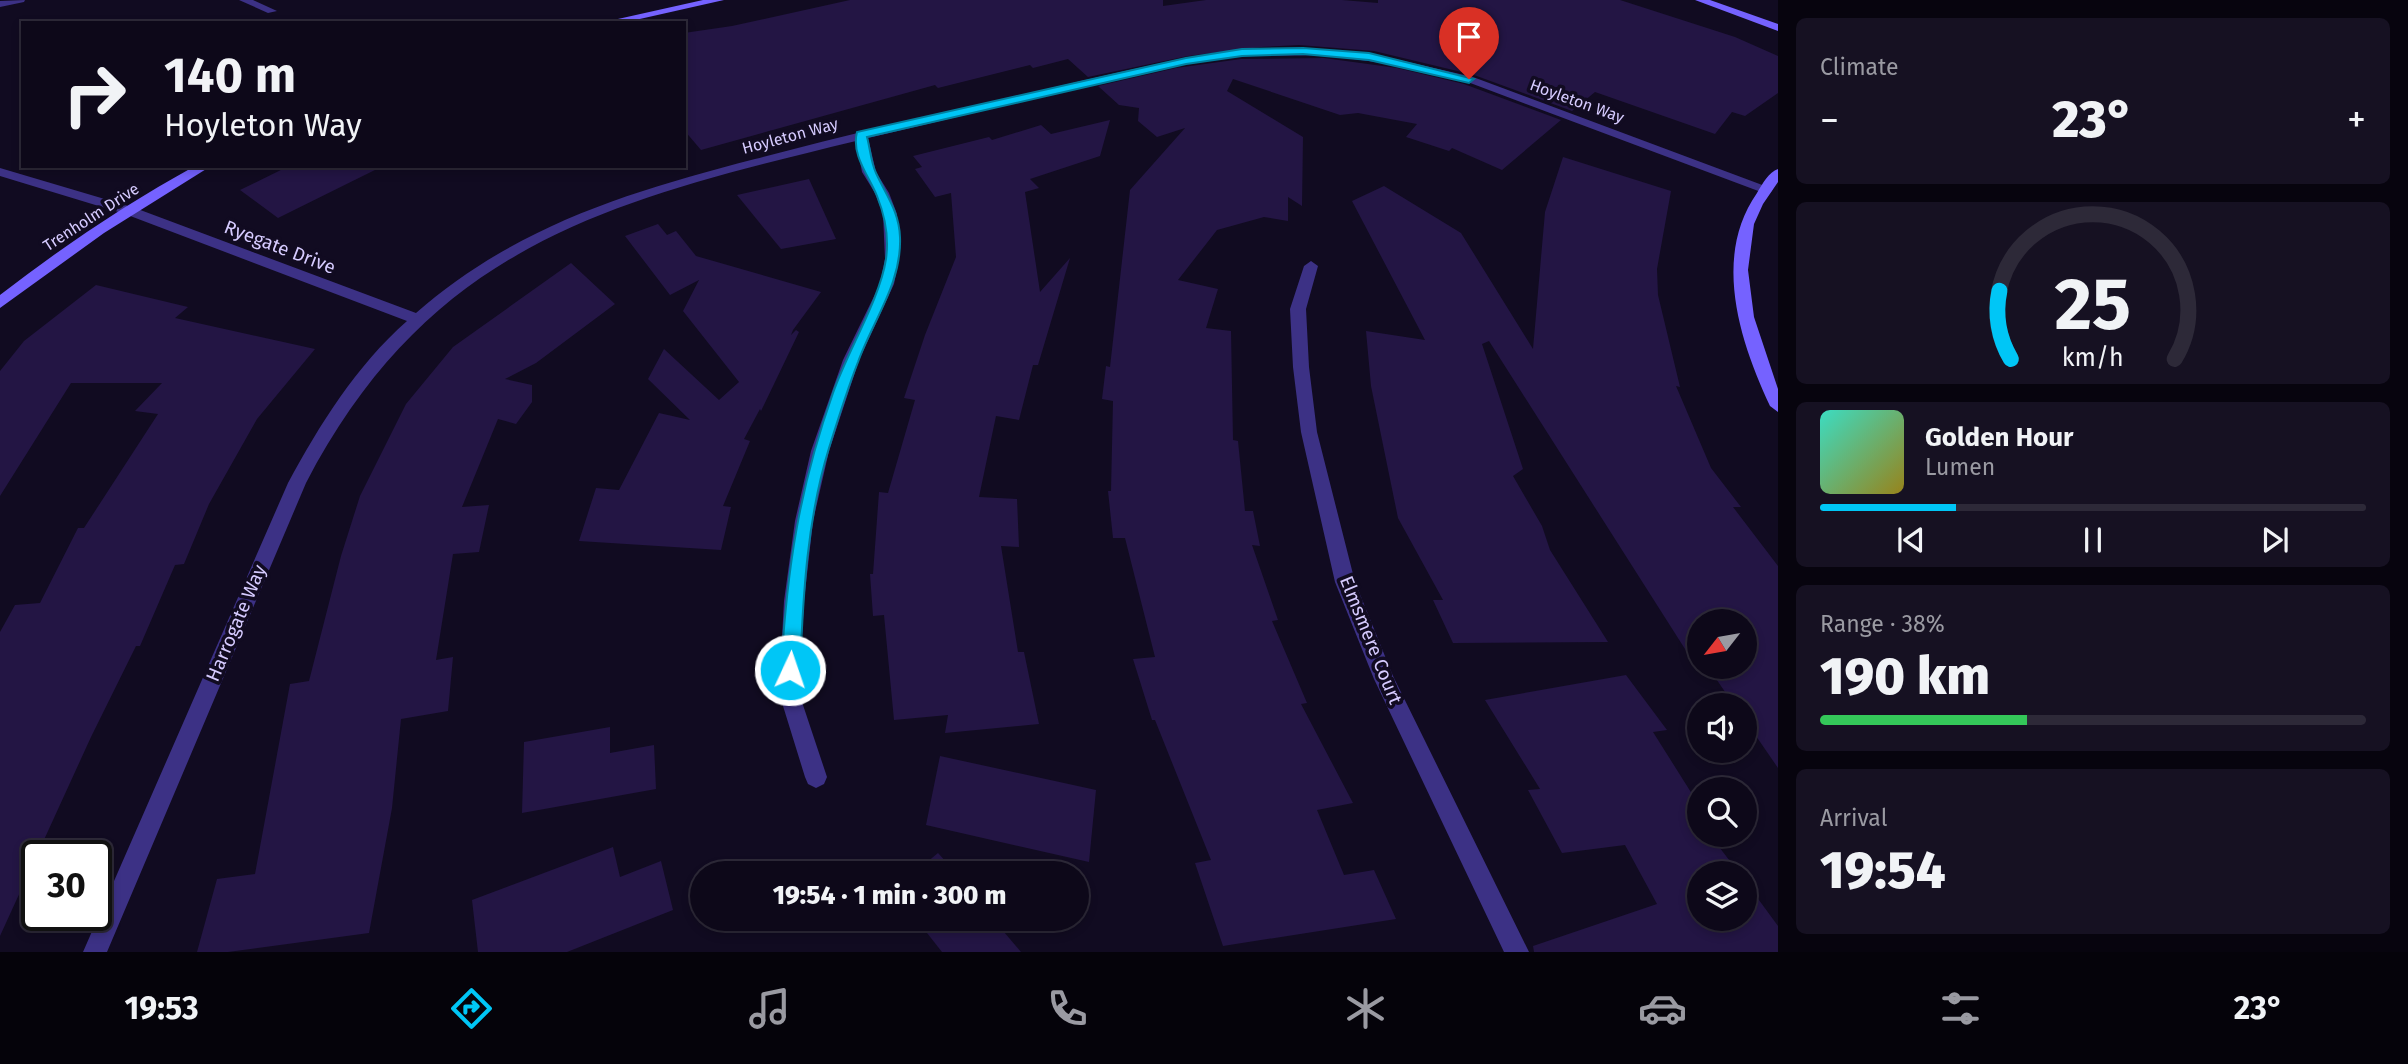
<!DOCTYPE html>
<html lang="en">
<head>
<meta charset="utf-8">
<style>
	body { margin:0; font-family:"Fira Sans",sans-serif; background:#161122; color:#f1f3f6; height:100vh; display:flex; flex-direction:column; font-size:26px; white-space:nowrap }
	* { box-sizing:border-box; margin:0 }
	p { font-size:23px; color:#9a9aa2 }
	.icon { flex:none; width:38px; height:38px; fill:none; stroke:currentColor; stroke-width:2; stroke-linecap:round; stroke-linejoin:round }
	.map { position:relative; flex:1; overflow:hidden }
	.side { display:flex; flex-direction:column; gap:18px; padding:18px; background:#07040e; width:630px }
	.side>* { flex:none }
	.hud { position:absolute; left:21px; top:21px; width:665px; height:147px; border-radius:0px; box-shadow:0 4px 10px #0003,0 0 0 2px #2d2938; background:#0d0819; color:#f1f3f6; overflow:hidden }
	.needle { width:46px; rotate:239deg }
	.buttons { position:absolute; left:1687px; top:609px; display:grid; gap:14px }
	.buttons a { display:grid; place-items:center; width:70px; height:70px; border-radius:50%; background:#0d0819; box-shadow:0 4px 10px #0003,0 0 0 2px #2d2938; font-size:35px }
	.speed { position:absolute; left:21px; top:840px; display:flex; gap:14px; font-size:35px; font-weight:700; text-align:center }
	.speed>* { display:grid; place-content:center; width:91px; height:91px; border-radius:50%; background:#0d0819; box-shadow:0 4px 10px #0003,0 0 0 2px #2d2938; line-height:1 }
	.speed .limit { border:4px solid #111; border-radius:10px; background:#fff; color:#111 }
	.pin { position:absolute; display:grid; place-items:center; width:60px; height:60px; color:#fff; margin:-72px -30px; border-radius:50% 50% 50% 0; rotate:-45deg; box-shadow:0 0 7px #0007 }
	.pin .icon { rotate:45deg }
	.me { position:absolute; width:77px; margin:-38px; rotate:3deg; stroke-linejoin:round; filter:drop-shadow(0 0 5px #0008) }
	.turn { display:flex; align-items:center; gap:24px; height:147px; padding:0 28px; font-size:32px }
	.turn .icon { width:91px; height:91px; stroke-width:2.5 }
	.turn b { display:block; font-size:49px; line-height:60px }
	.big { font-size:52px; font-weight:800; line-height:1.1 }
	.side .card { flex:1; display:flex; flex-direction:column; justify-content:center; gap:10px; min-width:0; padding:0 24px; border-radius:10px; background:#161122 }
	.side .dial { align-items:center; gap:0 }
	.dial svg { height:182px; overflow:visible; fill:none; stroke:#2d2938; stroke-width:7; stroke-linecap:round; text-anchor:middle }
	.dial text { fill:#f1f3f6; stroke:none }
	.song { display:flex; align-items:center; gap:21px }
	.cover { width:84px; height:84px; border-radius:10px; background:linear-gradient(135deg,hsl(170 70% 55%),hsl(50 70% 35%)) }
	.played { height:7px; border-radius:4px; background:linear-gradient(90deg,#00c6f6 25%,#2d2938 25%) }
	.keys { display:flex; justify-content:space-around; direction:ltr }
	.heat { display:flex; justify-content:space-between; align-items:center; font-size:38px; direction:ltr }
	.charge { height:10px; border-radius:5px; background:linear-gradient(90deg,#34c759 38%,#2d2938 0) }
	.trip { position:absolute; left:690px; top:861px; width:399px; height:70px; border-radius:35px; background:#0d0819; box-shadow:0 4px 10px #0003,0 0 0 2px #2d2938; font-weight:800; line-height:70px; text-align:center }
	.dock { display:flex; height:112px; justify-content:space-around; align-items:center; background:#05030a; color:#9a9aa2 }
	.dock .icon { width:49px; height:49px }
	.dock .active { color:#00c6f6 }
	.dock b { font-size:32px; color:#f1f3f6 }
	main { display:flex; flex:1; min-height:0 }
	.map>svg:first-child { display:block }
	.building { fill:#231544 }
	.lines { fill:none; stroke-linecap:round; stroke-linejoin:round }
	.street { fill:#3c3185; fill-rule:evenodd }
	.secondary { fill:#7562ff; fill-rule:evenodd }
	.route { fill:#00c6f6; stroke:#0081a0; stroke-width:2 }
	.labels { text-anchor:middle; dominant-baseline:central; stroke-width:7; stroke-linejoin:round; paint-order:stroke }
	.far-street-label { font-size:16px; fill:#d6cbff; stroke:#110b21 }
	.street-label { font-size:19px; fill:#d6cbff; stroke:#110b21 }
</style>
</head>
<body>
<main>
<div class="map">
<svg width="1778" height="952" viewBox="0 0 1778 952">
	<rect width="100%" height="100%" fill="#110b21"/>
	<g class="building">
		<path d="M850 0H1163V6L1206 0H1342L1378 3V0H1620L1735 37 1778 56V93L1745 116 1732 112 1715 134 1595 92 1572 111 1474 75 1374 51 1299 45 1261 47 1188 56 1088 77 1068 59 1033 68 1030 65 938 88 935 85 701 150 684 130V33L732 26Z"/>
		<path d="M1324 58 1397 68 1464 84 1561 120 1502 170 1452 148 1449 151 1406 137 1417 124 1358 113 1340 115 1233 79 1227 91 1303 137 1302 206 1288 197V221L1264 217 1217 230 1178 280 1218 289 1206 328 1231 331 1233 440 1238 441 1245 511H1253L1260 546 1252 545 1278 620 1272 621 1307 703 1301 704 1353 803 1317 810 1344 875 1374 870 1396 919 1223 946 1195 863 1211 860 1155 720H1152L1133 659 1155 657 1125 538H1113L1108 491H1111L1113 401 1102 399 1106 366 1110 367 1130 190 1185 128 1157 137 1138 121 1139 108 1119 105 1098 86 1176 68 1241 59Z"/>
		<path d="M1110 120 1100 156 1030 179 1039 188 1025 192 1040 292 1070 258 1038 365H1033L1019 420 996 416 979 497 1017 499 1019 547 1001 546 1018 652H1024L1039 724 945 733 948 715 894 720 884 615 873 616 870 574H873L879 492 888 493 915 400 904 398 925 335 956 257 951 193 935 197 915 169 922 167 913 156 989 137 992 140 1041 125 1051 134Z"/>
		<path d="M1563 157 1671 191 1657 269 1658 295 1680 387 1676 386 1711 468 1741 507H1733L1778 566V768L1745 720V705H1734L1708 667H1745V621H1699V671L1489 341 1482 344 1523 469 1513 476 1542 526 1550 550 1608 642 1453 643 1433 600H1443L1398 518 1371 386 1366 331 1425 340 1352 201 1384 186 1461 233 1533 349 1545 212Z"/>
		<path d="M289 166H383L278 218 240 190Z"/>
		<path d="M809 179 836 239 781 249 737 195Z"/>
		<path d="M658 224 667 235 676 231 696 256 821 292 793 330 791 335 796 330 799 332 761 411 760 409 744 439 750 441 723 506 731 507 721 550 579 541 596 488 619 490 659 413 690 420 648 379 664 349 719 400 739 382 683 311 699 280 670 295 625 236Z"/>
		<path d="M571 263 615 304 536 363 505 379 532 385V402L516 424 498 419 462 507 489 505 479 552 453 554 436 660 453 657 448 711 401 719 392 808 369 933 228 952H197L217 879 255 874 290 684 309 681 341 556 360 496 406 404 453 347Z"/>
		<path d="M96 285 188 307 175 318 315 349 257 419 209 504 184 564 175 565 140 646H136L91 737 0 936V632L15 605 40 603 78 528H84L158 414 135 411 162 383H71L0 496V371L24 341Z"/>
		<path d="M1626 675 1667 730 1653 732 1699 805V835H1710L1739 873H1699V919H1745V881L1778 926V952H1534L1533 946 1657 904 1625 845 1562 853 1528 790 1540 789 1485 700Z"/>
		<path d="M610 727V753L654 745 656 789 522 813 524 742Z"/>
		<path d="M940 756 1096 790 1089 862 926 825Z"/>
		<path d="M613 847 620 877 661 861 673 910 567 952H478L472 900Z"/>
		<path d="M938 853 956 873H914Z"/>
		<path d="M916 919H993L1021 952H942Z"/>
	</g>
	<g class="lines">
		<g class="street">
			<path d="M25 0 24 2 0 7V1Z"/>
			<path d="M239 0H253L277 11 268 13Z"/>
			<path d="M1299 48 1373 54 1473 77 1773 189 1771 192H1761L1465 81 1397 65 1324 55 1241 56 1176 65 868 138 876 172 889 193 897 214 899 259 894 284 859 360 829 451 813 521 804 601 799 693 827 777 824 784 816 788 808 784 805 777 779 693 784 601 795 521 811 451 843 360 880 284 885 259 883 214 875 193 862 172 856 141C613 200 431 243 306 483L107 952H83L288 483C320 424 356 366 407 321L125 214 0 176V168L135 208 416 313C517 225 629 192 755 159 839 137 922 117 1007 98 1105 77 1198 48 1299 48Z"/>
			<path d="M1311 261 1318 266 1306 309 1309 367 1317 432 1355 582 1393 676 1529 952H1504L1374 679 1335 582 1301 432 1293 367 1290 309 1304 266Z"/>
		</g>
		<g class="secondary">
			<path d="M703 0H724L622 23H600Z"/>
			<path d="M1695 0H1710L1778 24V31Z"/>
			<path d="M195 166H211L104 233 0 308V295C62 247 126 204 195 166Z"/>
			<path d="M1778 169V182L1763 204 1754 224 1748 270 1754 317 1778 389V412L1770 406C1740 342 1712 257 1757 193 1762 184 1769 172 1778 169Z"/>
		</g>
	</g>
	<path class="route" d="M1303 48 1369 53 1474 79 1469 83 1369 60 1303 54 1242 56 1186 64 867 137C870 148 871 163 876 173 886 195 899 211 900 237 902 283 873 320 858 362 847 390 838 419 829 448 807 519 803 596 800 670L797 676 790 678 784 676 781 670C787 568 799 489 833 393 847 352 880 299 886 259 889 238 885 216 877 196 869 176 851 155 857 132L1186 58 1242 49Z"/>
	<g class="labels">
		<g class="far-street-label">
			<text transform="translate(1577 101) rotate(20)">Hoyleton Way</text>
			<text transform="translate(790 136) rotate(-15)">Hoyleton Way</text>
			<text transform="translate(91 217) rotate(-33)">Trenholm Drive</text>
		</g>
		<g class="street-label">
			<text transform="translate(280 247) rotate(21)">Ryegate Drive</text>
			<text transform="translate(236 623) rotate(-67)">Harrogate Way</text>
			<text transform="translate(1371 640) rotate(68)">Elmsmere Court</text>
		</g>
	</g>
</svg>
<div class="buttons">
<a><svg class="needle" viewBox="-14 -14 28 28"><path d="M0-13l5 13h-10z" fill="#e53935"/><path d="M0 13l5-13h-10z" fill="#9a9aa2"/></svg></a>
<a><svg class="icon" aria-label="sound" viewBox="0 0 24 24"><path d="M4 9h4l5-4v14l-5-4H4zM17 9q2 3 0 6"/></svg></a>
<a><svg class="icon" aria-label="search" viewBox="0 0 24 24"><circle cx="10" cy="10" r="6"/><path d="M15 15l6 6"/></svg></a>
<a><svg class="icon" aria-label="layers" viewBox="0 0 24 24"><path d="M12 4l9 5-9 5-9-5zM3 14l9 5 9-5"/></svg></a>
</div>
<div class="speed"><div class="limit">30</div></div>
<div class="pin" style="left:1469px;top:79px;background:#d93025"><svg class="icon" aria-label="arrive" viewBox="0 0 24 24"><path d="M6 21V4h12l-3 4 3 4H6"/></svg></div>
<svg class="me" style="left:790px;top:670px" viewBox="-20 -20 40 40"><circle r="17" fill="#00c6f6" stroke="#fff" stroke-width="3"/><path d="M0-11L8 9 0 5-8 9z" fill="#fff"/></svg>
<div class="trip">19:54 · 1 min · 300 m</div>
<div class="hud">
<div class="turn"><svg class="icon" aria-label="right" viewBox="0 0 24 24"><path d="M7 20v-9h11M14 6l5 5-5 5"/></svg><div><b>140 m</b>Hoyleton Way</div></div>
</div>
</div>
<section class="side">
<div class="card"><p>Climate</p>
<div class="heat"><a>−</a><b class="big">23°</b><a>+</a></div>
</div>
<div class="card dial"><svg viewBox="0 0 100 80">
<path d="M14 69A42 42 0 1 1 86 69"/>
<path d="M14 69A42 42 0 0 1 9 39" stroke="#00c6f6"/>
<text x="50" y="56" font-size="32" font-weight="700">25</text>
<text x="50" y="72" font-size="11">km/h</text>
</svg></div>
<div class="card">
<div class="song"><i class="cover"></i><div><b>Golden Hour</b><p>Lumen</p></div></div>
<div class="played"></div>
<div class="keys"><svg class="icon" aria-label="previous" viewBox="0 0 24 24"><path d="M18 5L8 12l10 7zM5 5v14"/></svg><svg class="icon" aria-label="pause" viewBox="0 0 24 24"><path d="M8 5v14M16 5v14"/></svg><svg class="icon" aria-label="next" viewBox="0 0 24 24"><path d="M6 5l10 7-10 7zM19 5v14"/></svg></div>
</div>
<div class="card"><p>Range · 38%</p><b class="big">190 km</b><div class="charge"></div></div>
<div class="card"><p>Arrival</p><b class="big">19:54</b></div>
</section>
</main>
<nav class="dock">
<b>19:53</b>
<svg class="icon active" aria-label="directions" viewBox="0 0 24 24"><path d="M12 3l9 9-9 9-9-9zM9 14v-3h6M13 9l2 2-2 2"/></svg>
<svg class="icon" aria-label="music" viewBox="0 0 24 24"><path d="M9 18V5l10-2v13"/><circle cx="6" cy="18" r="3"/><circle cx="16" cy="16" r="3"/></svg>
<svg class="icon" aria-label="phone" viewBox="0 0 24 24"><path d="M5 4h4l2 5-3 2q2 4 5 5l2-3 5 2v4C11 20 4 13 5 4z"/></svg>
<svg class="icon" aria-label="climate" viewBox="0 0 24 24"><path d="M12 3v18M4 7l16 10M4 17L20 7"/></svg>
<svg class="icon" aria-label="car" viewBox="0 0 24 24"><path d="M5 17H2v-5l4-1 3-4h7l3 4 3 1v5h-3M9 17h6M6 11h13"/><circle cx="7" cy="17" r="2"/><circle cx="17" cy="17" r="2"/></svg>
<svg class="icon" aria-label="filters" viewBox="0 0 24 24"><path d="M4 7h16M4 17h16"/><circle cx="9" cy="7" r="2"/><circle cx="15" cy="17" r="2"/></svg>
<b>23°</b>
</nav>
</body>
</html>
